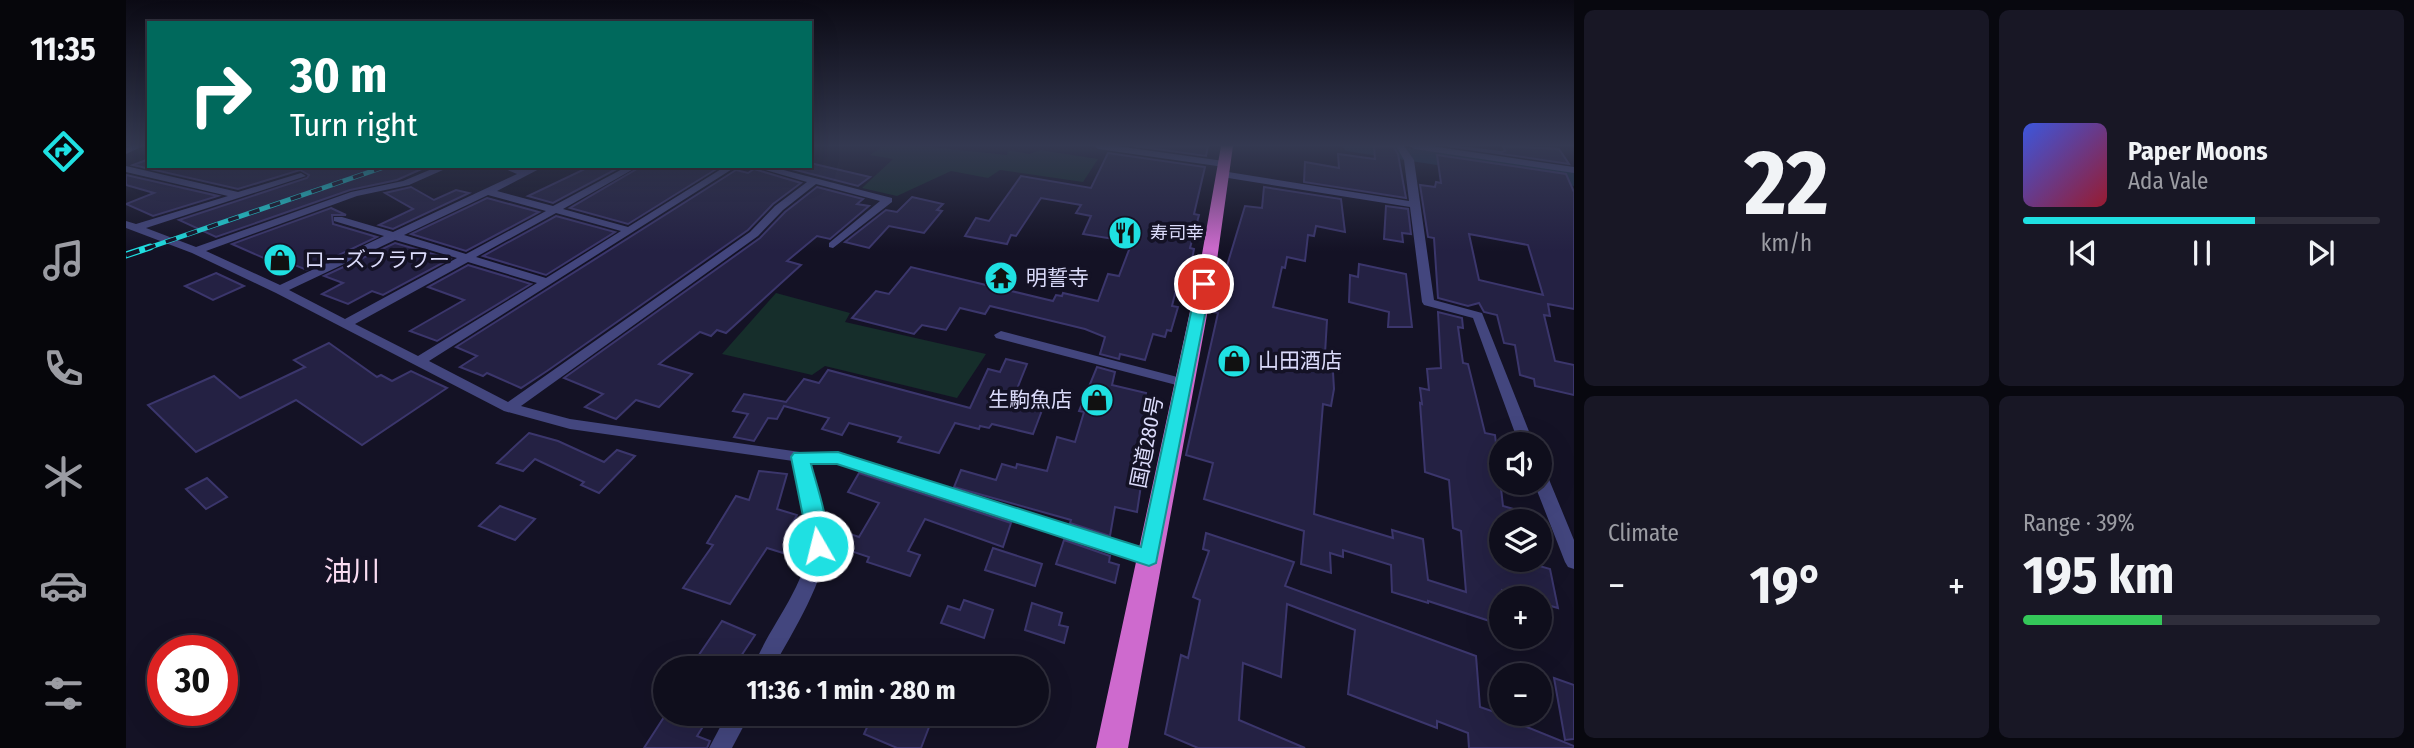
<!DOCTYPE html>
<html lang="en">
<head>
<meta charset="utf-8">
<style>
	body { margin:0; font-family:"Fira Sans Condensed","Noto Sans JP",sans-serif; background:#181725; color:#f1f3f6; height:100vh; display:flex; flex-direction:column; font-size:26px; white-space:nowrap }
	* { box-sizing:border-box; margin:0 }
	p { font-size:23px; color:#9b9ca3 }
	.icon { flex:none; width:38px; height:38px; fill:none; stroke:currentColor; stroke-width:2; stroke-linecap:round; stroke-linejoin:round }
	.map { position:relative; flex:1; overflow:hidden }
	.details { display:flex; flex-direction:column; gap:10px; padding:10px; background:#08080f; width:840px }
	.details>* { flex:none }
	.guide { position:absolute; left:21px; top:21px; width:665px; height:147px; border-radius:0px; box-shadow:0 7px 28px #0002,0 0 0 2px #2f2e3b; background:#00695c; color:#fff; overflow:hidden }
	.buttons { position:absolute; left:1363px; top:432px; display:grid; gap:14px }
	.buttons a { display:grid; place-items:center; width:63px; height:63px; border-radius:50%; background:#0f0e1c; box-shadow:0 7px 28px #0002,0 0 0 2px #2f2e3b; font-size:35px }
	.speed { position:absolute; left:21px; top:635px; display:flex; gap:14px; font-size:35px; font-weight:700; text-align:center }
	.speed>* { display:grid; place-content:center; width:91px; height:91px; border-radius:50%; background:#0f0e1c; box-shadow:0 7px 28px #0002,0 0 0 2px #2f2e3b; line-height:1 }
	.speed .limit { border:10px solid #d22; background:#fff; color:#111 }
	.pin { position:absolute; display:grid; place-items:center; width:60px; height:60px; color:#fff; margin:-30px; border:4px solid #fff; border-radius:50%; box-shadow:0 2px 7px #0007 }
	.me { position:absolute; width:77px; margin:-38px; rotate:352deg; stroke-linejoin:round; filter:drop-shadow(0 0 5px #0008) }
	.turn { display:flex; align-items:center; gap:24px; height:147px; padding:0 28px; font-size:32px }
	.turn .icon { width:91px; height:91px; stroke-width:2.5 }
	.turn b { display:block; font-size:49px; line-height:60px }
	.big { font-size:52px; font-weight:700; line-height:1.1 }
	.details .tile { flex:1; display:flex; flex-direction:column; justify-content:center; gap:10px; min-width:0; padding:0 24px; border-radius:10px; background:#181725 }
	.details .dial { align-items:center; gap:0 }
	.dial b { font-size:91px; line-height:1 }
	.song { display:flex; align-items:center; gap:21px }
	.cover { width:84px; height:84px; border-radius:10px; background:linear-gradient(135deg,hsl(230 70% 55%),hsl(350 70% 35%)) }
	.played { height:7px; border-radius:4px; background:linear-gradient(90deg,#1fe0e2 65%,#2f2e3b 65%) }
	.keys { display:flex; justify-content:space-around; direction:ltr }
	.heat { display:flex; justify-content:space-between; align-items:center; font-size:38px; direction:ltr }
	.charge { height:10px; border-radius:5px; background:linear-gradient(90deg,#34c759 39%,#2f2e3b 0) }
	.details .tiles { flex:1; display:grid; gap:10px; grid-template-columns:repeat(2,1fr) }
	.trip { position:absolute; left:527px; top:656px; width:396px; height:70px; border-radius:35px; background:#0f0e1c; box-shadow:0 7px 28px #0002,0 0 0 2px #2f2e3b; font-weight:700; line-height:70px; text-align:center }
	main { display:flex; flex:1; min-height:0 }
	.tabs { display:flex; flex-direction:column; width:126px; justify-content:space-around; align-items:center; background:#06060b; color:#9b9ca3 }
	.tabs .icon { width:49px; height:49px }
	.tabs .active { color:#1fe0e2 }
	.tabs b { font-size:32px; color:#f1f3f6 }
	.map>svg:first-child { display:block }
	.green { fill:#162e2b }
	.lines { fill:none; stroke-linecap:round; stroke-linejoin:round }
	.river { fill:#172f49; fill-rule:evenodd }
	.building { fill:#242143; stroke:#3b366c; stroke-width:2; fill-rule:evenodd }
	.minor { fill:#43467e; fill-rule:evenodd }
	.trunk { fill:#ce6ace; fill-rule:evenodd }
	.rail-far1-casing { stroke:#1fe0e2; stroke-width:5 }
	.rail-casing { stroke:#1fe0e2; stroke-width:7 }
	.rail-far1 { stroke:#141225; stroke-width:3.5; stroke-dasharray:11; stroke-linecap:butt }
	.rail { stroke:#141225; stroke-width:4.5; stroke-dasharray:14; stroke-linecap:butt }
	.route { fill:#1fe0e2; stroke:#149293; stroke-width:2 }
	.labels { text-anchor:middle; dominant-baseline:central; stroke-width:7; stroke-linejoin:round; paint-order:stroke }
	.far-poi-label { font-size:18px; fill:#dbdbfa; stroke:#141225; text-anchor:start }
	.poi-label { font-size:21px; fill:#dbdbfa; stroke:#141225; text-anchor:start }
	.street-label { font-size:21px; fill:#dbdbfa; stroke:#141225 }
	.near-quarter-label { font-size:28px; fill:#fadcf2; stroke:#141225 }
</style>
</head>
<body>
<main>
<nav class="tabs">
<b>11:35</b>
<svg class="icon active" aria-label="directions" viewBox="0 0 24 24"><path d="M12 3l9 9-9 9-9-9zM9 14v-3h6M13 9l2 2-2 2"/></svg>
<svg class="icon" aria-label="music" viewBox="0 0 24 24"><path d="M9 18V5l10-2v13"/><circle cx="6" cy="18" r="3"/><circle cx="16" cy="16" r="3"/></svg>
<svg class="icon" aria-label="phone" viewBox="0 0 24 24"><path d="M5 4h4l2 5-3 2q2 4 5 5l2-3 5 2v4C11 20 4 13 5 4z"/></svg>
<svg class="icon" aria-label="climate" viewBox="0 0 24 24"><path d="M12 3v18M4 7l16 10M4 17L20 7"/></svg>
<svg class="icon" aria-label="car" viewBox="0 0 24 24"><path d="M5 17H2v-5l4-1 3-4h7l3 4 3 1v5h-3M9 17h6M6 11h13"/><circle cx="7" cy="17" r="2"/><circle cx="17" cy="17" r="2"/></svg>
<svg class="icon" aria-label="filters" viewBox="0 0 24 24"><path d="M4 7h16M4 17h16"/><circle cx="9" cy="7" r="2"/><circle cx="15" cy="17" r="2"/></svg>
</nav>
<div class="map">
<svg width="1448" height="748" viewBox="0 0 1448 748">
	<rect width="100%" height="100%" fill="#141225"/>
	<g class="green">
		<path d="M757 146H795L881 155 882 150 903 154 914 150 972 159 957 182 874 170 862 178 825 171 771 196 736 188 767 159 744 155Z"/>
		<path d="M650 293 724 313 719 322 860 354 831 398 699 366 686 375 596 354Z"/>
	</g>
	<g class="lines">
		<path class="river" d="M1216 146H1267L1448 172V186L1220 151Z"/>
	</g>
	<g class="building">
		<path d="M1008 146H1082L1080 156Z"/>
		<path d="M1248 146H1267L1272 154 1280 198 1178 182 1179 162 1213 168 1212 154 1249 159Z"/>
		<path d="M1322 146 1376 152 1379 151 1377 146 1433 149 1443 164Z"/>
		<path d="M982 153 1079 167 1068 214 1073 215 1064 248 1068 249 1063 276 1054 274 1046 306 1052 307 1045 331 1041 330 1039 337 1027 334 1019 360 994 354 993 359 974 354 979 337 959 329 864 306 859 314 834 308 820 330 796 325 788 334 726 318 750 291 763 294 785 267 927 301 930 295 936 296 937 293 972 301 982 274 993 276 1006 242 957 234 965 216 950 213 955 205 915 198 890 236 885 235 881 244 839 236 850 218 863 221 895 176 965 188Z"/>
		<path d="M1311 155 1440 174 1448 192V309L1422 304 1424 316 1418 315 1429 361 1448 365V395L1409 386 1408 379 1394 375 1389 345 1378 343 1371 315 1358 312 1353 303 1342 306 1312 298 1308 238 1302 237 1294 185 1309 187 1310 182 1315 183ZM1343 234 1402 245 1417 295 1353 280Z"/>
		<path d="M23 159V166L300 167 271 180 224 190 90 237 53 220 181 178 183 175 174 170 112 189 7 165Z"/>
		<path d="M684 163 744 177 732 186 662 168 684 166Z"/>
		<path d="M465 166H496L427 203 402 196Z"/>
		<path d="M516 166 592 168 502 224 444 208Z"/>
		<path d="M628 169 675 183 647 204 622 230 421 371 395 388 361 373 357 376 334 367 351 356 330 347 610 170 622 173Z"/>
		<path d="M0 175 92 196 27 216 0 204 28 193 0 185Z"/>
		<path d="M285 187 308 200 330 190 343 193 267 229 253 225 287 209 259 193Z"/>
		<path d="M691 187 737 199 731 204 743 206 704 239 691 236 661 261 675 265 600 333 591 330 585 336 574 332 533 364 566 374 533 407 510 400 490 419 459 407 477 394 438 378 634 238 659 212Z"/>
		<path d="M1138 187 1215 199 1219 232 1190 226 1188 236 1182 235 1179 261 1161 257 1159 268 1156 267 1147 307 1201 320 1199 354 1206 355 1208 389 1205 406 1197 404 1188 514 1267 538 1266 530 1297 539 1302 580 1340 592 1335 531 1327 528 1323 480 1299 472 1294 403 1296 404 1294 388 1303 390 1301 369 1315 368 1312 312 1336 318 1337 328 1332 327 1337 363 1342 364 1359 433 1369 435 1377 506 1416 517V522H1376V560H1393L1424 569 1432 608 1414 603V598H1401L1376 590V625L1302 601V603L1266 592 1265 565 1217 550V557L1204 553 1205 573 1175 564 1178 531 1078 499 1087 463 1060 455 1092 313 1087 312 1119 206 1136 208Z"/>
		<path d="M786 197 817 204 811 210 816 211 798 233 763 226 743 248 719 242 760 210 771 212Z"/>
		<path d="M361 198 413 212 340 251 285 234Z"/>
		<path d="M1260 206 1282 209 1285 234 1276 233 1277 242 1258 239Z"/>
		<path d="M205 208 220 215H206L207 224 251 237 181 270 156 260 149 263 106 244Z"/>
		<path d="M430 216 489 232 420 275 357 256Z"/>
		<path d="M269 243 324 259 257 295 246 291 222 304 196 294 217 283 198 276Z"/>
		<path d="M1233 264 1280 274 1286 327H1262L1263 312 1223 302 1224 275 1232 277Z"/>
		<path d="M342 265 405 284 311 341 284 331 338 300 302 287Z"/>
		<path d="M90 273 118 286 87 300 59 286Z"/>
		<path d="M203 343 251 377 255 375 266 381 285 371 321 388 236 445 170 400 70 452 22 405 88 376 114 398 179 367 168 360Z"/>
		<path d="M880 359 901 364 891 389 921 397 907 434 866 424 863 428 854 426 853 429 829 423 813 453 772 442 775 437 723 423 716 435 696 429 703 418 658 406 651 419 642 418 628 441 608 437 622 414 607 411 618 394 660 402 678 379 693 383 702 370 844 408 862 369 874 372Z"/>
		<path d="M971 367 989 372 986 385 1020 393 1016 410 1026 412 1011 512 989 507 984 536 944 523 945 520 828 487 835 470 870 480 876 464 890 468 891 464 921 471 931 437 949 442 958 412 953 411Z"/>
		<path d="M403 433 432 441 478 462 491 450 509 456 473 493 455 485 458 482 409 459 397 471 371 463Z"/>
		<path d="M633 471 661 474 651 509 671 515 660 534 680 540 673 558 641 548 604 604 557 588 587 545 581 543 610 496 623 500Z"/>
		<path d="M733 473 885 523 877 547 799 519 782 551 794 555 784 576 741 562 743 557 710 546 718 532 733 537 753 503 722 492Z"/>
		<path d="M81 478 101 497 80 509 60 489Z"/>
		<path d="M374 506 409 519 389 540 353 526Z"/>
		<path d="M1080 533 1168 562 1159 586 1350 656 1354 707 1386 718V721L1448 746V748H1343L1342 733 1311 721V728L1222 694 1229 630 1161 604 1155 677 1117 663 1113 720 1179 748H1072L1039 734 1055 655 1062 658 1074 600 1067 597 1083 551 1077 549Z"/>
		<path d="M938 540 984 556 983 562 993 565 989 583 930 564Z"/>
		<path d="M867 548 916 564 909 586 859 570Z"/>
		<path d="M838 600 867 610 858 638 815 623 822 606 834 610Z"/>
		<path d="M906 603 936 613 933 625 942 627 938 643 899 630Z"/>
		<path d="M596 621 629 635 607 668H564Z"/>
		<path d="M1428 678 1448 685V739L1439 740Z"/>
		<path d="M540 714H585L571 736 584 741 581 748H518Z"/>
		<path d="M747 714H808L795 748H771L738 734Z"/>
	</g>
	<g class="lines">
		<g class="minor">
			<path d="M5 146H17L0 154V148Z"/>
			<path d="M968 146H990L1098 161 1103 164 1098 167 972 149Z"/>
			<path d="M1270 146H1278L1288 160 1308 300 1356 313 1408 444H1393L1347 318 1298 305 1296 302 1284 207 1096 177 1091 174 1096 171 1283 201 1278 160Z"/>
			<path d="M1284 146H1305L1448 167V173L1288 149Z"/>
			<path d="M0 166 112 192 175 173 180 176 20 228 70 247 225 192 277 181 313 166H326L283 185 231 196 80 251 154 285 258 236 208 221V217H216L267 232 391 174 372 166H387L399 170 407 166H419L371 191 427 206 502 166H513L437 209 502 227 600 166H611L303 361 382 402 624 232 649 206 681 182 626 166H642L766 198V202L707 248 703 247V243L754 201 690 184 657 210 632 236 395 406 444 419 674 452 712 453 1029 553 1032 558 1029 563 1023 565 711 463H683C689 485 699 508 701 532 704 575 667 631 647 668H627C643 624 687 581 683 530 681 507 672 484 667 461L444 429 378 411 150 293 66 253 0 228V221L10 224 102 196 0 172ZM362 195 420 211 340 254 278 235ZM430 213 495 231 420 278 350 257ZM269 240 331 258 219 319 163 290ZM342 262 411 283 292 356 229 324Z"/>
			<path d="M875 331 1063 380 1065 383 1058 387 870 338 868 335Z"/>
			<path d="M1414 471 1420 473 1422 477 1448 540V569L1442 567 1439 562 1408 483H1414Z"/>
			<path d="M601 714H624L606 748H583Z"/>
		</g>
		<path class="trunk" d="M1095 146H1107L1091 260 1002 748H970L1075 260Z"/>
		<defs>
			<path id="rail-far1" d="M19 249 261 166"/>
			<path id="rail" d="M0 255 24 247"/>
		</defs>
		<use href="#rail-far1" class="rail-far1-casing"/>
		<use href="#rail" class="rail-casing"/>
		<use href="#rail-far1" class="rail-far1"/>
		<use href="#rail" class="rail"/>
	</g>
	<linearGradient id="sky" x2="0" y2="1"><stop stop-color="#0b0a14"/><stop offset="0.58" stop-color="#343951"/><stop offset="1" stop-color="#343951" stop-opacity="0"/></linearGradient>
	<rect width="1448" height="251" fill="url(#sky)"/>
	<path class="route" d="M1078 280 1085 284 1030 563 1023 566 711 464H685C690 484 708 534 699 551L692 554 684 551 665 457 668 453 712 452 1015 547 1071 284Z"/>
	<defs>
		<symbol id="restaurant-disc" viewBox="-11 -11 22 22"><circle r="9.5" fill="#1fe0e2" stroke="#141225"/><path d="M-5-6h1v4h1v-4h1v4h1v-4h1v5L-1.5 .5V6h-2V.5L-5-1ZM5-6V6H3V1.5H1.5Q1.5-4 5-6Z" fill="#111"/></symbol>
		<symbol id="shop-disc" viewBox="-11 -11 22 22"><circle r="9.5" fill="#1fe0e2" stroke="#141225"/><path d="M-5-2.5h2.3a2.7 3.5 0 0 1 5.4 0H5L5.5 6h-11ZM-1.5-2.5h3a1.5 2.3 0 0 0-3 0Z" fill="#111"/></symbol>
		<symbol id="temple-disc" viewBox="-11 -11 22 22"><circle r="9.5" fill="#1fe0e2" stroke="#141225"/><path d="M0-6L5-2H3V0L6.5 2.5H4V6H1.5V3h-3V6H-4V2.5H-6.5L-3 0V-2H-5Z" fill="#111"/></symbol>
	</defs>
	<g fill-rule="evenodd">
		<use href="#restaurant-disc" x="980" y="214" width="38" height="38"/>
		<use href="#shop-disc" x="135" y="241" width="38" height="38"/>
		<use href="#temple-disc" x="856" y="259" width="38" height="38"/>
		<use href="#shop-disc" x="1089" y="342" width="38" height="38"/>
		<use href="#shop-disc" x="952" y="381" width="38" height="38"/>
	</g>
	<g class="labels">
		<g class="far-poi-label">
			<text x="1024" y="233">寿司幸</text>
		</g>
		<g class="poi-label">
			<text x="178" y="260">ローズフラワー</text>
			<text x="900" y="278">明誓寺</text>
			<text x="1132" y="361">山田酒店</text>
			<text x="946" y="400" text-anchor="end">生駒魚店</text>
		</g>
		<g class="street-label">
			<text transform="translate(1021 442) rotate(-79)">国道280号</text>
		</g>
		<g class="near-quarter-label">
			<text x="226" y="571">油川</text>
		</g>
	</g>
</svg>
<div class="buttons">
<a><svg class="icon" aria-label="sound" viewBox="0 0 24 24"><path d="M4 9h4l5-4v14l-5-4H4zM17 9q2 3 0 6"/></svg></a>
<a><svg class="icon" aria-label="layers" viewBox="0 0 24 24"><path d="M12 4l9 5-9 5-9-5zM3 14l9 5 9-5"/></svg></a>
<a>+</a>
<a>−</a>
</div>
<div class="speed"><div class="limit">30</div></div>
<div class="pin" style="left:1078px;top:284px;background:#d93025"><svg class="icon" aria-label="arrive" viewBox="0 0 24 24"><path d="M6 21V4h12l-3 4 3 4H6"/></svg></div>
<svg class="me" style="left:692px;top:546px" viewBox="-20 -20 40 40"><circle r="17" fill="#1fe0e2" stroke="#fff" stroke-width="3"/><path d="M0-11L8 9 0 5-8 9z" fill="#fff"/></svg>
<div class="trip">11:36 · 1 min · 280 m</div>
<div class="guide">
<div class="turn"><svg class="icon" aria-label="right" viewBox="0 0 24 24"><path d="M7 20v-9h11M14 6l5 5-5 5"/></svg><div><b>30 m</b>Turn right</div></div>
</div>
</div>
<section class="details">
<div class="tiles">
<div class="tile dial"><b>22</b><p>km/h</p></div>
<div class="tile">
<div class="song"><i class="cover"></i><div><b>Paper Moons</b><p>Ada Vale</p></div></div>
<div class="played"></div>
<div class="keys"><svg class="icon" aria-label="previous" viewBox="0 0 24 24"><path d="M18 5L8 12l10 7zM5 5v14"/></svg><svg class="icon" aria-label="pause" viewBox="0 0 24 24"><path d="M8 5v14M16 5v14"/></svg><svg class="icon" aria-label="next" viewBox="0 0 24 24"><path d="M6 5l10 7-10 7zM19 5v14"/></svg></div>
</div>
<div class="tile"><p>Climate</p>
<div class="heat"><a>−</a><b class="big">19°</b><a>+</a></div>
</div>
<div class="tile"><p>Range · 39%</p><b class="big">195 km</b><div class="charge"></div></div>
</div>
</section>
</main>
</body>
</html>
